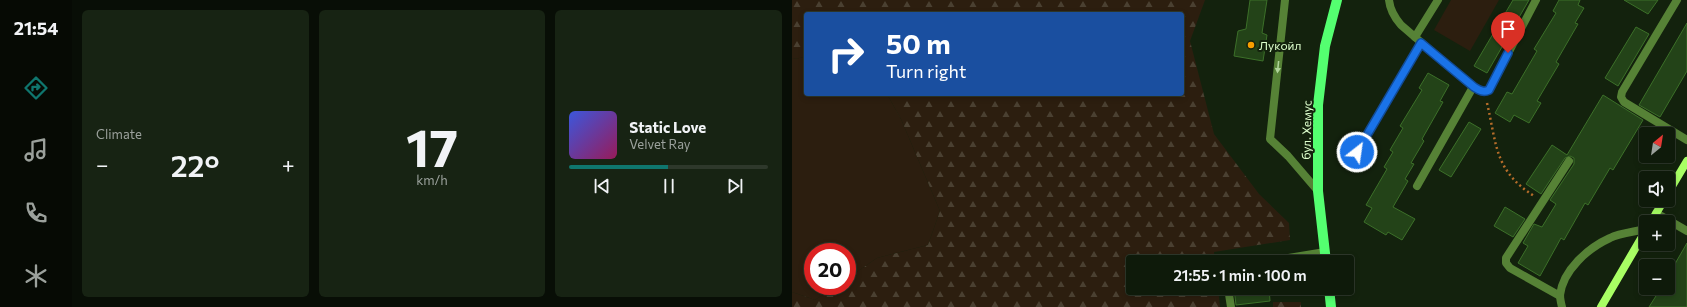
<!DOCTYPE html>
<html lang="en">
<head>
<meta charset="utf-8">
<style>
	body { margin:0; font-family:Commissioner,sans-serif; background:#172313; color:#f1f3f6; height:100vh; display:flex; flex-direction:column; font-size:15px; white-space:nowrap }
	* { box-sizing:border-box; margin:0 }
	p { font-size:13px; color:#9ba19c }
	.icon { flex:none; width:22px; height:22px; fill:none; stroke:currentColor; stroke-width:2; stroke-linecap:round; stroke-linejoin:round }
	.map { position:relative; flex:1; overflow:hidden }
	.sheet { display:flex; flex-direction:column; gap:10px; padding:10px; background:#080e06; width:720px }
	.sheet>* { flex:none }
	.guide { position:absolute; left:12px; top:12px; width:380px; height:84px; border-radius:4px; box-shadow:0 2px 6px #0003,0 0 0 1px #2e382b; background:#1a4fa0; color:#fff; overflow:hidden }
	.needle { width:26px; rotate:30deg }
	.fabs { position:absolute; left:847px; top:127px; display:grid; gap:8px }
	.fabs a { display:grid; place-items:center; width:36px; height:36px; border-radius:4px; background:#0e1a0a; box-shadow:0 2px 6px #0003,0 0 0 1px #2e382b; font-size:20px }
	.speed { position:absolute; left:12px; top:243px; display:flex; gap:8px; font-size:20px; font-weight:700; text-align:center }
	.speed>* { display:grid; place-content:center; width:52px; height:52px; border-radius:50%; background:#0e1a0a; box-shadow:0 2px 6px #0003,0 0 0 1px #2e382b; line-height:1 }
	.speed .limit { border:6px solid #d22; background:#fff; color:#111 }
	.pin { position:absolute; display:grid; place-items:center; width:34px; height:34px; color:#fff; margin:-41px -17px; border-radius:50% 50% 50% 0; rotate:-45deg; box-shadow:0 0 4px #0007 }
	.pin .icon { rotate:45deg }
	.me { position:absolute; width:44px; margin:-22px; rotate:30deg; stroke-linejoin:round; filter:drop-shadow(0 0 3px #0008) }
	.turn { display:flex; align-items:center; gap:14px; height:84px; padding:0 16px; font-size:18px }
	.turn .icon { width:52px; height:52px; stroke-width:2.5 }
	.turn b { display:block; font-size:28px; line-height:34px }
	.big { font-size:30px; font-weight:600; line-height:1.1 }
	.sheet .tile { flex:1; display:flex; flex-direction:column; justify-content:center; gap:6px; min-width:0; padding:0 14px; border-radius:6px; background:#172313 }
	.sheet .dial { align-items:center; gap:0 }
	.dial b { font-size:52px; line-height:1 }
	.song { display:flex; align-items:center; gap:12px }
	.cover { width:48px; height:48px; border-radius:6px; background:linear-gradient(135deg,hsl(230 70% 55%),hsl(330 70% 35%)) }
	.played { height:4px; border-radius:2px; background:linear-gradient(90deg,#0f766e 50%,#2e382b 50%) }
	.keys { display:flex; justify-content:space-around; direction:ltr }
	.heat { display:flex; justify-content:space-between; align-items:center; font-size:22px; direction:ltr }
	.sheet .tiles { flex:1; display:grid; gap:10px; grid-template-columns:repeat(3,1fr) }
	.trip { position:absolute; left:334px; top:255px; width:228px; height:40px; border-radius:4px; background:#0e1a0a; box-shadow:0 2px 6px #0003,0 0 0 1px #2e382b; font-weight:600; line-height:40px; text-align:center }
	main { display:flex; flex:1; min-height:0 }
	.menu { display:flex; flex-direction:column; width:72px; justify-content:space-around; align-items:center; background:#060a04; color:#9ba19c }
	.menu .icon { width:28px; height:28px }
	.menu .current { color:#0f766e }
	.menu b { font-size:18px; color:#f1f3f6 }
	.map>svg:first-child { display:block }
	.green { fill:#2c1e0f }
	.forest { fill:url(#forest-firs) }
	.building { fill:#234318; stroke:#3c7029 }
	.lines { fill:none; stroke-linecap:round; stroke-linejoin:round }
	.path { stroke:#b66d2a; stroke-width:2.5; stroke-dasharray:2 3; stroke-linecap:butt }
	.lane { stroke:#568236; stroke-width:8 }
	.secondary { stroke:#a8ff64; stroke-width:8 }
	.primary { stroke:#54ff70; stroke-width:10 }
	.oneway { fill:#aed398 }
	.route-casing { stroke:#114b97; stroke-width:10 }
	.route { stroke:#1a73e8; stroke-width:7 }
	.poi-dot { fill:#f89f00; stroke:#13220d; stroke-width:1.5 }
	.labels { text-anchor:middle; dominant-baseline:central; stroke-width:4; stroke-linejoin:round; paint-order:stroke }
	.poi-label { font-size:12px; fill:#deffcd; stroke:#13220d; text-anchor:start }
	.street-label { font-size:12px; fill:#deffcd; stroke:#13220d }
</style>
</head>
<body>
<main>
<nav class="menu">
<b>21:54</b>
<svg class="icon current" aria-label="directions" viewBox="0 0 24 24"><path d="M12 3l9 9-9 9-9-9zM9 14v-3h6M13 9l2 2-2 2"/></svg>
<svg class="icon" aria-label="music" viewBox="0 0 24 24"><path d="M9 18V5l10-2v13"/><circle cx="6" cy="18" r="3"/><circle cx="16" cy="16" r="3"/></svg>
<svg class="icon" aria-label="phone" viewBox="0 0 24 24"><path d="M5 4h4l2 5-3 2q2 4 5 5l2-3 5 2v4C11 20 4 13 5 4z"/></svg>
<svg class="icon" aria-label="climate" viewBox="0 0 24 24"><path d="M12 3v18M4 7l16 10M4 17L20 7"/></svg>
</nav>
<section class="sheet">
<div class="tiles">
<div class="tile"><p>Climate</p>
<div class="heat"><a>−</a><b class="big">22°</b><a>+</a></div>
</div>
<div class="tile dial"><b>17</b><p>km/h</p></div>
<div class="tile">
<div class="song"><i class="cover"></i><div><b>Static Love</b><p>Velvet Ray</p></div></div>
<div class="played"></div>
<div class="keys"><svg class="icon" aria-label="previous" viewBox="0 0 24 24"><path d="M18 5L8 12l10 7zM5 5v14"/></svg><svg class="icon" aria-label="pause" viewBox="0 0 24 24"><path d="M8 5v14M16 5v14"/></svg><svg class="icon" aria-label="next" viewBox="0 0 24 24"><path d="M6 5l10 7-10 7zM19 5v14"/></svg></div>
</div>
</div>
</section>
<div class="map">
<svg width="895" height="307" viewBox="0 0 895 307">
	<defs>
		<pattern id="forest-firs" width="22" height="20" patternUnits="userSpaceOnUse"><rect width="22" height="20" fill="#2c1e0f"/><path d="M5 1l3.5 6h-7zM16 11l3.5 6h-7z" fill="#4a4031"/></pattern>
	</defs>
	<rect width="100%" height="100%" fill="#13220d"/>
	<g class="green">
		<path d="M659 0H707L678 51 642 30Z"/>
		<path d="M14 57V94H95L109 119 148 211 136 245 85 258 55 279V252H21V286H45L23 300 0 292V59Z"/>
	</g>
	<g class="forest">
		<path d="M0 0H413L398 41 422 134 467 194 497 223 498 240 422 252 423 262H341V288H426L428 307H0V292L23 300 45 286H55V279L85 258 136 245 148 211 109 119 95 94H390V14H14V57L0 59Z"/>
		<rect x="481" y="302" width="28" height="5"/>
	</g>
	<g class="building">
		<path d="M458 0H475L470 33 475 35 471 61 442 56 446 31 454 29Z"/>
		<path d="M721 0H737L695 73 682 66Z"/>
		<path d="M767 0H788L786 5 792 8 783 23 786 24 764 62 767 64 745 101 749 103 737 123 722 115 718 122 703 113 715 92 720 94 745 51 742 49 764 13 761 11Z"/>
		<path d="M832 0H866L856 14Z"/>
		<path d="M895 23V71L868 117 847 105Z"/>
		<path d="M844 27 857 34 826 86 813 78Z"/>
		<path d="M636 73 657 85 648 101 651 102 630 139 632 141 619 163 622 164 613 179 616 181 601 207 623 219 610 240 596 232 594 235 572 222 580 208 574 205 595 169 592 167 601 152 598 150 611 128 608 126 630 90 627 88Z"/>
		<path d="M811 95 851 120 821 170 818 168 796 205 793 203 772 240 769 238 748 276 726 263 736 246 731 243 742 224 750 227 764 204 758 200 782 164V158L778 156 773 158 749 194 734 184 760 145 775 155Z"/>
		<path d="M677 122 689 129 659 177 647 170Z"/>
		<path d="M713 207 733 219 721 237 702 226Z"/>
		<path d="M895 243V307H857L869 288H876V276Z"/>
		<path d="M442 288H477L478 301 444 305Z"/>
	</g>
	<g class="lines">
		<path class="path" d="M695 103C705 145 702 170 742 196"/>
		<g class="lane">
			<path d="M493 0 478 139 496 156 526 191"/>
			<path d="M597 0C598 10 603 18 609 25L681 87C687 90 691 93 697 90L744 0"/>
			<path d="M885 0 830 92 829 97 832 102 895 140"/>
			<path d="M623 37 646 0"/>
			<path d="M565 152 629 43"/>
			<path d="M625 186 681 87"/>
			<path d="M864 213 895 231"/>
			<path d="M472 262 533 252"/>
			<path d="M436 288 439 307"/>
			<path d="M768 296 718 268 714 263V258L777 161"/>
			<path d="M770 307C769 303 768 299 768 295 771 270 796 248 818 238 828 233 842 232 854 229"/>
		</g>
		<g class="secondary">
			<path d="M876 193 895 161"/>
			<path d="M859 222 872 200"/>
			<path d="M809 307 854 230"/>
		</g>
		<g class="primary">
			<path d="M534 262 526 191V105L533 46 545 0"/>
			<path d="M537 288 539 307"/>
		</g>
	</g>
	<defs><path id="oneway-solid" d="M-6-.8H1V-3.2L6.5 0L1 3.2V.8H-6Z"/></defs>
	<use class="oneway" href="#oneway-solid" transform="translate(486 67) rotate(96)"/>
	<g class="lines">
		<defs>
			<path id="route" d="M565 152 629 43 682 87C687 90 691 93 697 90L716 53"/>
		</defs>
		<use href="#route" class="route-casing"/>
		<use href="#route" class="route"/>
	</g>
	<circle class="poi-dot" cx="459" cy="45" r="4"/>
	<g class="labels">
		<g class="poi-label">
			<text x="467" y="45">Лукойл</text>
		</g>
		<g class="street-label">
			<text transform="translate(514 130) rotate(-89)">бул. Хемус</text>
		</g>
	</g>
</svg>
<div class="fabs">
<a><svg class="needle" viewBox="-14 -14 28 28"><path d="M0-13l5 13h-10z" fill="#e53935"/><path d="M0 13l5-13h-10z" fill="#9ba19c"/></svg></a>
<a><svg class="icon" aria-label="sound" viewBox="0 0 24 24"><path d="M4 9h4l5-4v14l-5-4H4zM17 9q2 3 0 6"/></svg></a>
<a>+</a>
<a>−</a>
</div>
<div class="speed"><div class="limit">20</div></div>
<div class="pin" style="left:716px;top:53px;background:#d93025"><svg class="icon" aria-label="arrive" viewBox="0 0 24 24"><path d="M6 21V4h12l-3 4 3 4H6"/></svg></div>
<svg class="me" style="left:565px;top:152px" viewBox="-20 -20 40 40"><circle r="17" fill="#1a73e8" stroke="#fff" stroke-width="3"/><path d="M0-11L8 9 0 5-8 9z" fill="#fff"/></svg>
<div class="trip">21:55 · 1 min · 100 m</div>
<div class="guide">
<div class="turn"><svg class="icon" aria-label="right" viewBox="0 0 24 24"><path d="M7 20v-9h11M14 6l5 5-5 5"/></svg><div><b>50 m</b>Turn right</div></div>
</div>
</div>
</main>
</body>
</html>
